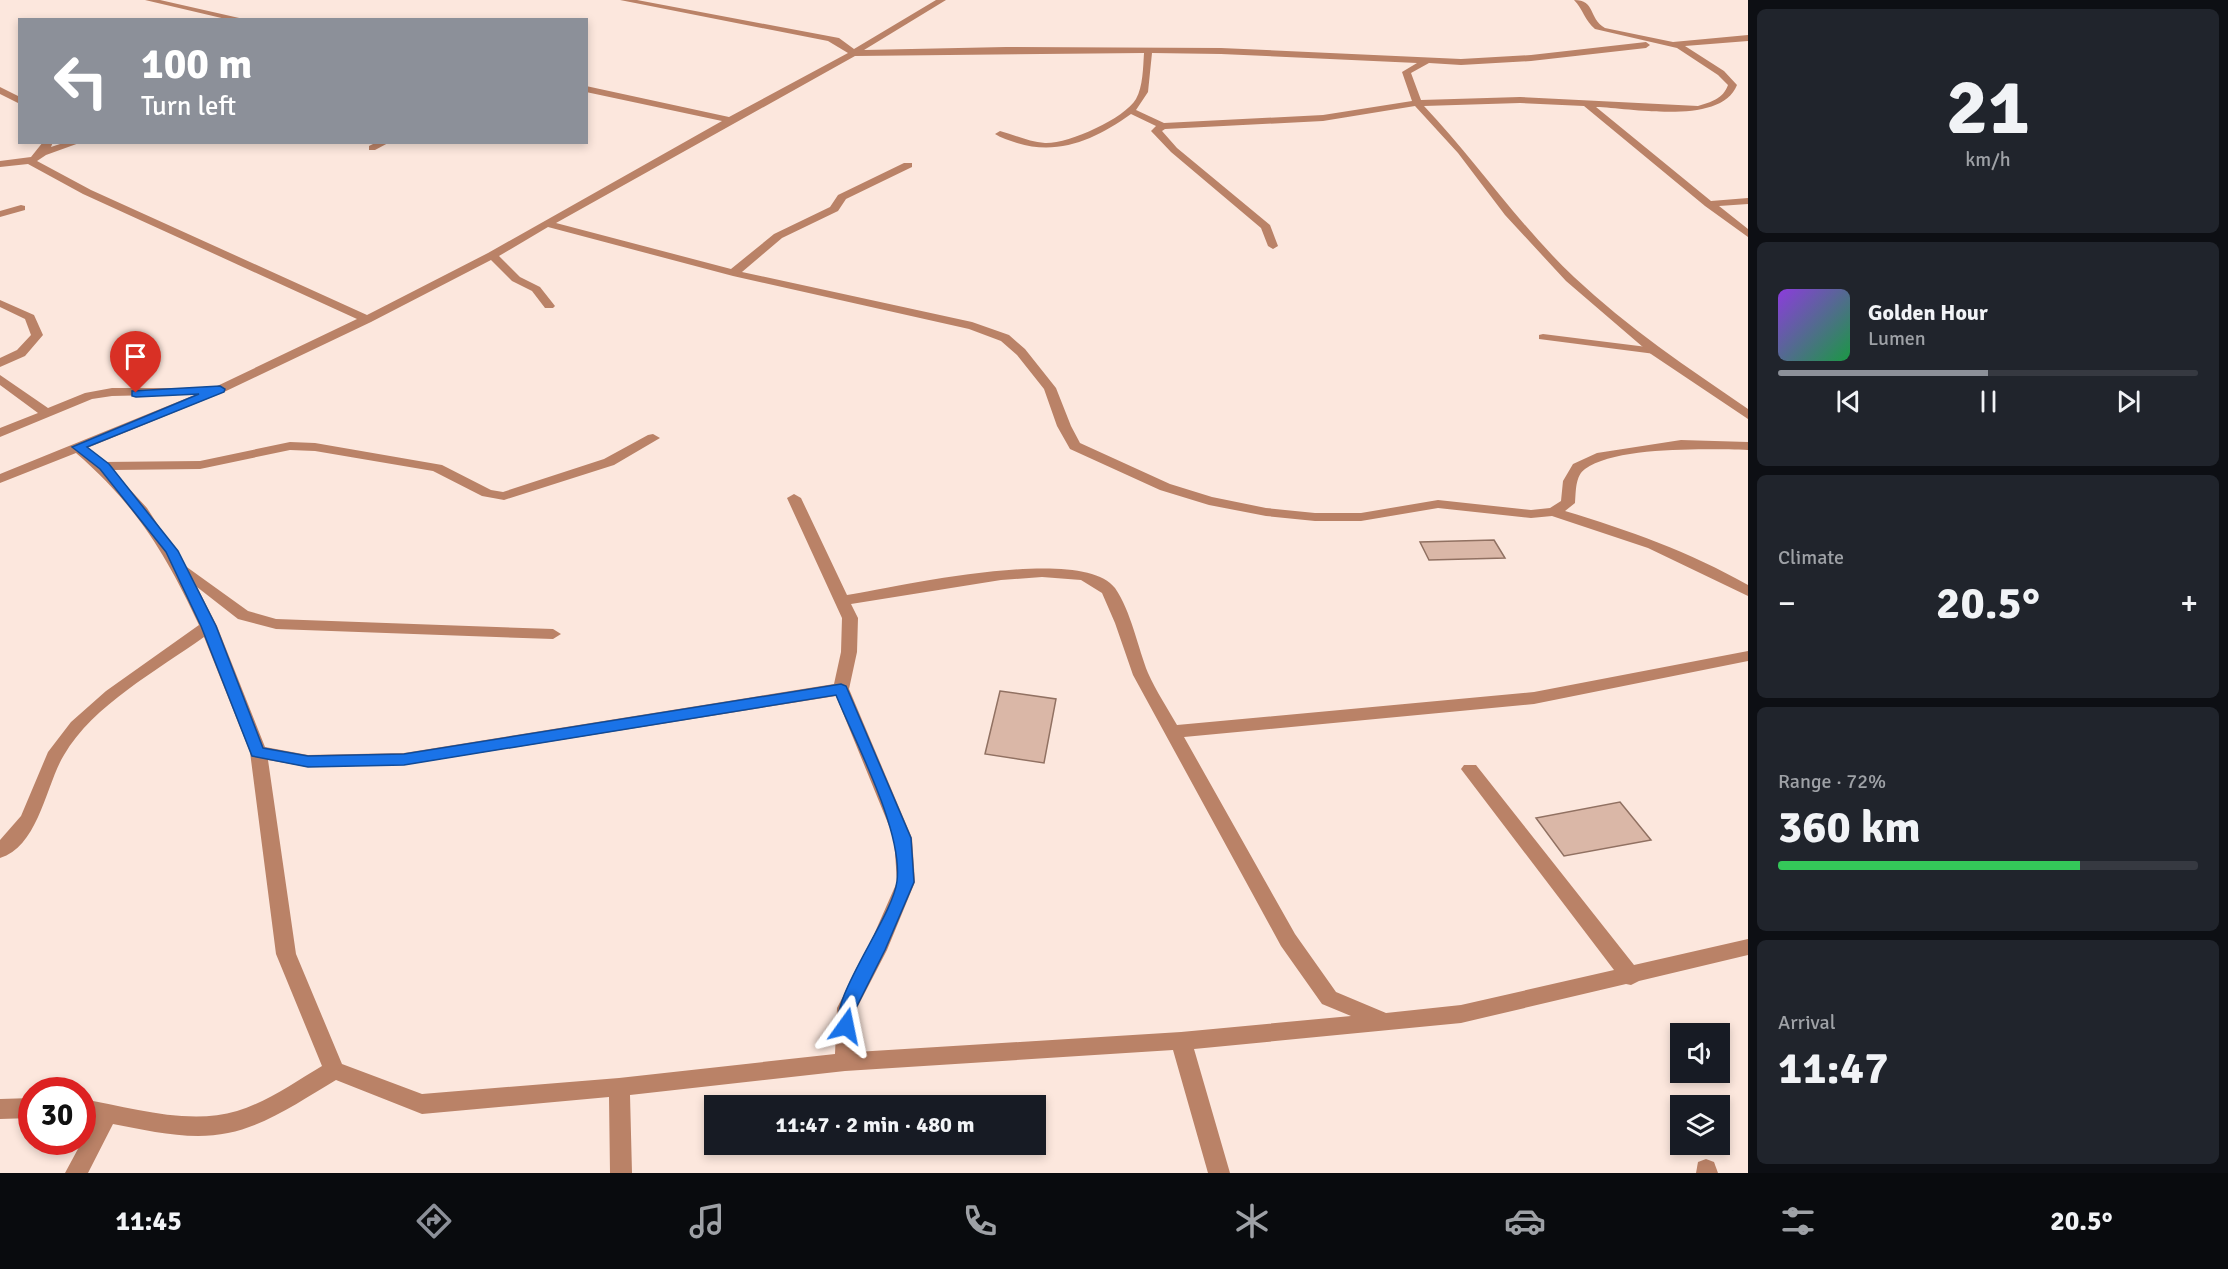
<!DOCTYPE html>
<html lang="en">
<head>
<meta charset="utf-8">
<style>
	body { margin:0; font-family:Signika,sans-serif; background:#20242c; color:#f1f3f6; height:100vh; display:flex; flex-direction:column; font-size:22px; white-space:nowrap }
	* { box-sizing:border-box; margin:0 }
	p { font-size:20px; color:#9ea1a6 }
	.icon { flex:none; width:33px; height:33px; fill:none; stroke:currentColor; stroke-width:2; stroke-linecap:round; stroke-linejoin:round }
	.map { position:relative; flex:1; overflow:hidden }
	.details { display:flex; flex-direction:column; gap:9px; padding:9px; background:#0d0f14; width:480px }
	.details>* { flex:none }
	.hud { position:absolute; left:18px; top:18px; width:570px; height:126px; border-radius:0px; box-shadow:0 3px 9px #0003; background:#8c9099; color:#fff; overflow:hidden }
	.controls { position:absolute; left:1670px; top:1023px; display:grid; gap:12px }
	.controls a { display:grid; place-items:center; width:60px; height:60px; border-radius:0px; background:#171b24; box-shadow:0 3px 9px #0003; font-size:30px }
	.speed { position:absolute; left:18px; top:1077px; display:flex; gap:12px; font-size:30px; font-weight:700; text-align:center }
	.speed>* { display:grid; place-content:center; width:78px; height:78px; border-radius:50%; background:#171b24; box-shadow:0 3px 9px #0003; line-height:1 }
	.speed .limit { border:9px solid #d22; background:#fff; color:#111 }
	.pin { position:absolute; display:grid; place-items:center; width:51px; height:51px; color:#fff; margin:-62px -26px; border-radius:50% 50% 50% 0; rotate:-45deg; box-shadow:0 0 6px #0007 }
	.pin .icon { rotate:45deg }
	.me { position:absolute; width:66px; margin:-33px; rotate:12deg; stroke-linejoin:round; filter:drop-shadow(0 0 4px #0008) }
	.turn { display:flex; align-items:center; gap:21px; height:126px; padding:0 24px; font-size:27px }
	.turn .icon { width:78px; height:78px; stroke-width:2.5 }
	.turn b { display:block; font-size:42px; line-height:51px }
	.big { font-size:45px; font-weight:700; line-height:1.1 }
	.details .widget { flex:1; display:flex; flex-direction:column; justify-content:center; gap:9px; min-width:0; padding:0 21px; border-radius:9px; background:#20242c }
	.details .dial { align-items:center; gap:0 }
	.dial b { font-size:78px; line-height:1 }
	.song { display:flex; align-items:center; gap:18px }
	.cover { width:72px; height:72px; border-radius:9px; background:linear-gradient(135deg,hsl(270 70% 55%),hsl(140 70% 35%)) }
	.played { height:6px; border-radius:3px; background:linear-gradient(90deg,#8c9099 50%,#363941 50%) }
	.keys { display:flex; justify-content:space-around; direction:ltr }
	.heat { display:flex; justify-content:space-between; align-items:center; font-size:33px; direction:ltr }
	.charge { height:9px; border-radius:4px; background:linear-gradient(90deg,#34c759 72%,#363941 0) }
	.trip { position:absolute; left:704px; top:1095px; width:342px; height:60px; border-radius:0px; background:#171b24; box-shadow:0 3px 9px #0003; font-weight:700; line-height:60px; text-align:center }
	.menu { display:flex; height:96px; justify-content:space-around; align-items:center; background:#090b0e; color:#9ea1a6 }
	.menu .icon { width:42px; height:42px }
	.menu .current { color:#8c9099 }
	.menu b { font-size:27px; color:#f1f3f6 }
	main { display:flex; flex:1; min-height:0 }
	.map>svg:first-child { display:block }
	.building { fill:#dab7a7; stroke:#917162; stroke-width:1.5 }
	.lines { fill:none; stroke-linecap:round; stroke-linejoin:round }
	.lane { fill:#ba8267; fill-rule:evenodd }
	.street { fill:#ba8267; fill-rule:evenodd }
	.route { fill:#1a73e8; stroke:#114b97; stroke-width:1.5 }
</style>
</head>
<body>
<main>
<div class="map">
<svg width="1748" height="1173" viewBox="0 0 1748 1173">
	<rect width="100%" height="100%" fill="#fce7dd"/>
	<g class="building">
		<path d="M1494 540 1505 558 1429 560 1420 542Z"/>
		<path d="M1000 691 1056 699 1044 763 985 754Z"/>
		<path d="M1620 802 1651 840 1564 856 1536 818Z"/>
	</g>
	<g class="lines">
		<path class="lane" d="M1543 334 1655 348 1660 351 1655 354 1539 339V335Z"/>
		<g class="street">
			<path d="M145 0H160L248 20H230Z"/>
			<path d="M620 0H637L839 38 854 49 936 0H946L864 50 1006 47 1221 48 1461 59 1531 55 1646 42 1650 45 1646 48 1531 61 1461 65 1429 63 1411 73 1421 100 1520 97 1698 106C1711 102 1723 99 1728 85L1718 75 1677 48 1595 29C1585 21 1583 9 1574 0 1596 0 1588 18 1605 28L1673 42 1748 35V41L1685 46 1724 71 1737 85C1721 126 1632 108 1596 107L1711 201 1748 198V204L1719 206 1748 229V237L1705 206 1584 106 1520 103 1424 106C1476 161 1519 225 1574 277 1627 327 1688 368 1748 409V419L1651 354 1566 281 1505 215 1458 153 1415 106 1323 121 1165 129 1162 131 1177 148 1270 225 1278 246 1273 249 1268 246 1261 228 1171 152 1151 131 1156 126 1131 114C1096 139 1059 156 1017 143 1009 140 1001 138 995 134L1000 131C1015 135 1029 142 1045 143 1068 144 1124 119 1136 99 1143 86 1143 68 1144 53L855 56 556 223 731 269 774 234 830 207 838 195 904 163H912V167L846 199 838 211 782 238 742 272 972 322 1009 335 1025 349 1056 388 1071 426 1080 443 1170 484 1212 497 1266 508 1315 513H1361L1438 500 1531 510 1550 508 1561 501 1563 481 1573 464 1597 453 1681 440 1748 442V450C1709 449 1617 446 1585 469 1575 476 1576 492 1575 503L1565 511C1628 530 1690 552 1748 585V596L1648 548 1552 516 1531 518 1438 508 1361 521H1315L1266 516 1209 505 1160 490 1070 449 1057 426 1044 389 1017 355 1001 341 969 329 733 276 548 227 499 256 520 277 540 287 555 306 553 308H545L532 291 512 281 491 260 371 322 224 392 87 448 103 462 200 461 290 442 315 443 442 465 491 490 503 492 604 459 648 435 653 434 660 438 614 465 504 500 482 496 433 471 315 451 290 450 200 469 112 470 147 508 184 565 248 611 276 619 553 629 561 634 553 639 276 629 238 619 197 587 217 626 265 747 308 755 404 753 834 684 841 652 842 618 787 498 794 494 801 498 847 595C898 587 1081 544 1115 588 1131 611 1138 648 1148 673 1156 691 1168 709 1177 725L1534 692 1748 651V661L1534 704 1184 737 1295 934 1336 992 1386 1013 1461 1005 1614 970 1464 773 1461 769 1464 765H1476L1634 965 1748 939V955L1639 981 1631 985 1626 984 1461 1023 1194 1049 1230 1173H1208L1173 1050 845 1071 630 1095 632 1173H610L609 1097 422 1114 336 1080C302 1100 267 1125 228 1133 191 1141 150 1131 113 1124L88 1173H65L93 1121 82 1119V1099C131 1107 188 1126 237 1111 267 1102 295 1082 322 1066L276 954 250 752 204 637C158 670 93 705 64 755 46 784 39 846 0 858V840L21 816 48 752 71 722 106 691 199 625C166 554 136 505 76 453L0 483V474L197 394 112 396 92 399 0 437V428L38 413 0 385V375L48 408 85 393 112 388H213L357 319 83 194 28 164 0 167V161L31 157 43 142H53L51 147 66 142H82L46 155 37 161 91 190 367 315 488 253 722 121 586 92V86L729 117 848 53 828 41ZM1152 53 1221 54 1417 63 1402 72 1412 101 1323 115 1164 123 1136 110 1148 92ZM1042 577 1081 580 1102 593 1115 623 1133 675 1281 946 1322 1004 1351 1016 1181 1032 856 1052 857 1008 887 950 915 882 912 838 849 689 857 652 858 618 851 604 1001 580ZM836 696 894 838 897 882 868 948 837 1008 835 1054 619 1078 422 1094 342 1064 296 954 268 760 308 767 404 765Z"/>
			<path d="M0 87 20 97V104L0 94Z"/>
			<path d="M377 142H390L375 150H369V146Z"/>
			<path d="M21 205 25 206V210L0 217V211Z"/>
			<path d="M0 300 34 315 43 335 25 356 0 367V358L17 350 31 335 25 319 0 307Z"/>
			<path d="M32 1098V1118L0 1119V1099Z"/>
			<path d="M1706 1159 1714 1162 1718 1173H1696L1698 1162Z"/>
		</g>
	</g>
	<path class="route" d="M220 386 225 389 224 392 87 447 109 464 178 551 216 626 263 748 308 756 404 754 841 684 846 686 911 838 914 882 885 950 856 1008 853 1032 846 1034 840 1032C825 1002 893 918 897 881 903 831 856 744 836 695L404 765 308 767 252 756 201 626 166 552 100 469 72 447 199 394 136 397 132 396V391Z"/>
</svg>
<div class="controls">
<a><svg class="icon" aria-label="sound" viewBox="0 0 24 24"><path d="M4 9h4l5-4v14l-5-4H4zM17 9q2 3 0 6"/></svg></a>
<a><svg class="icon" aria-label="layers" viewBox="0 0 24 24"><path d="M12 4l9 5-9 5-9-5zM3 14l9 5 9-5"/></svg></a>
</div>
<div class="speed"><div class="limit">30</div></div>
<div class="pin" style="left:136px;top:393px;background:#d93025"><svg class="icon" aria-label="arrive" viewBox="0 0 24 24"><path d="M6 21V4h12l-3 4 3 4H6"/></svg></div>
<svg class="me" style="left:846px;top:1026px" viewBox="-20 -20 40 40"><path d="M0-17L14 15 0 8-14 15z" fill="#1a73e8" stroke="#fff" stroke-width="4"/></svg>
<div class="trip">11:47 · 2 min · 480 m</div>
<div class="hud">
<div class="turn"><svg class="icon" aria-label="left" viewBox="0 0 24 24"><path d="M17 20v-9H6M10 6l-5 5 5 5"/></svg><div><b>100 m</b>Turn left</div></div>
</div>
</div>
<section class="details">
<div class="widget dial"><b>21</b><p>km/h</p></div>
<div class="widget">
<div class="song"><i class="cover"></i><div><b>Golden Hour</b><p>Lumen</p></div></div>
<div class="played"></div>
<div class="keys"><svg class="icon" aria-label="previous" viewBox="0 0 24 24"><path d="M18 5L8 12l10 7zM5 5v14"/></svg><svg class="icon" aria-label="pause" viewBox="0 0 24 24"><path d="M8 5v14M16 5v14"/></svg><svg class="icon" aria-label="next" viewBox="0 0 24 24"><path d="M6 5l10 7-10 7zM19 5v14"/></svg></div>
</div>
<div class="widget"><p>Climate</p>
<div class="heat"><a>−</a><b class="big">20.5°</b><a>+</a></div>
</div>
<div class="widget"><p>Range · 72%</p><b class="big">360 km</b><div class="charge"></div></div>
<div class="widget"><p>Arrival</p><b class="big">11:47</b></div>
</section>
</main>
<nav class="menu">
<b>11:45</b>
<svg class="icon current" aria-label="directions" viewBox="0 0 24 24"><path d="M12 3l9 9-9 9-9-9zM9 14v-3h6M13 9l2 2-2 2"/></svg>
<svg class="icon" aria-label="music" viewBox="0 0 24 24"><path d="M9 18V5l10-2v13"/><circle cx="6" cy="18" r="3"/><circle cx="16" cy="16" r="3"/></svg>
<svg class="icon" aria-label="phone" viewBox="0 0 24 24"><path d="M5 4h4l2 5-3 2q2 4 5 5l2-3 5 2v4C11 20 4 13 5 4z"/></svg>
<svg class="icon" aria-label="climate" viewBox="0 0 24 24"><path d="M12 3v18M4 7l16 10M4 17L20 7"/></svg>
<svg class="icon" aria-label="car" viewBox="0 0 24 24"><path d="M5 17H2v-5l4-1 3-4h7l3 4 3 1v5h-3M9 17h6M6 11h13"/><circle cx="7" cy="17" r="2"/><circle cx="17" cy="17" r="2"/></svg>
<svg class="icon" aria-label="filters" viewBox="0 0 24 24"><path d="M4 7h16M4 17h16"/><circle cx="9" cy="7" r="2"/><circle cx="15" cy="17" r="2"/></svg>
<b>20.5°</b>
</nav>
</body>
</html>
